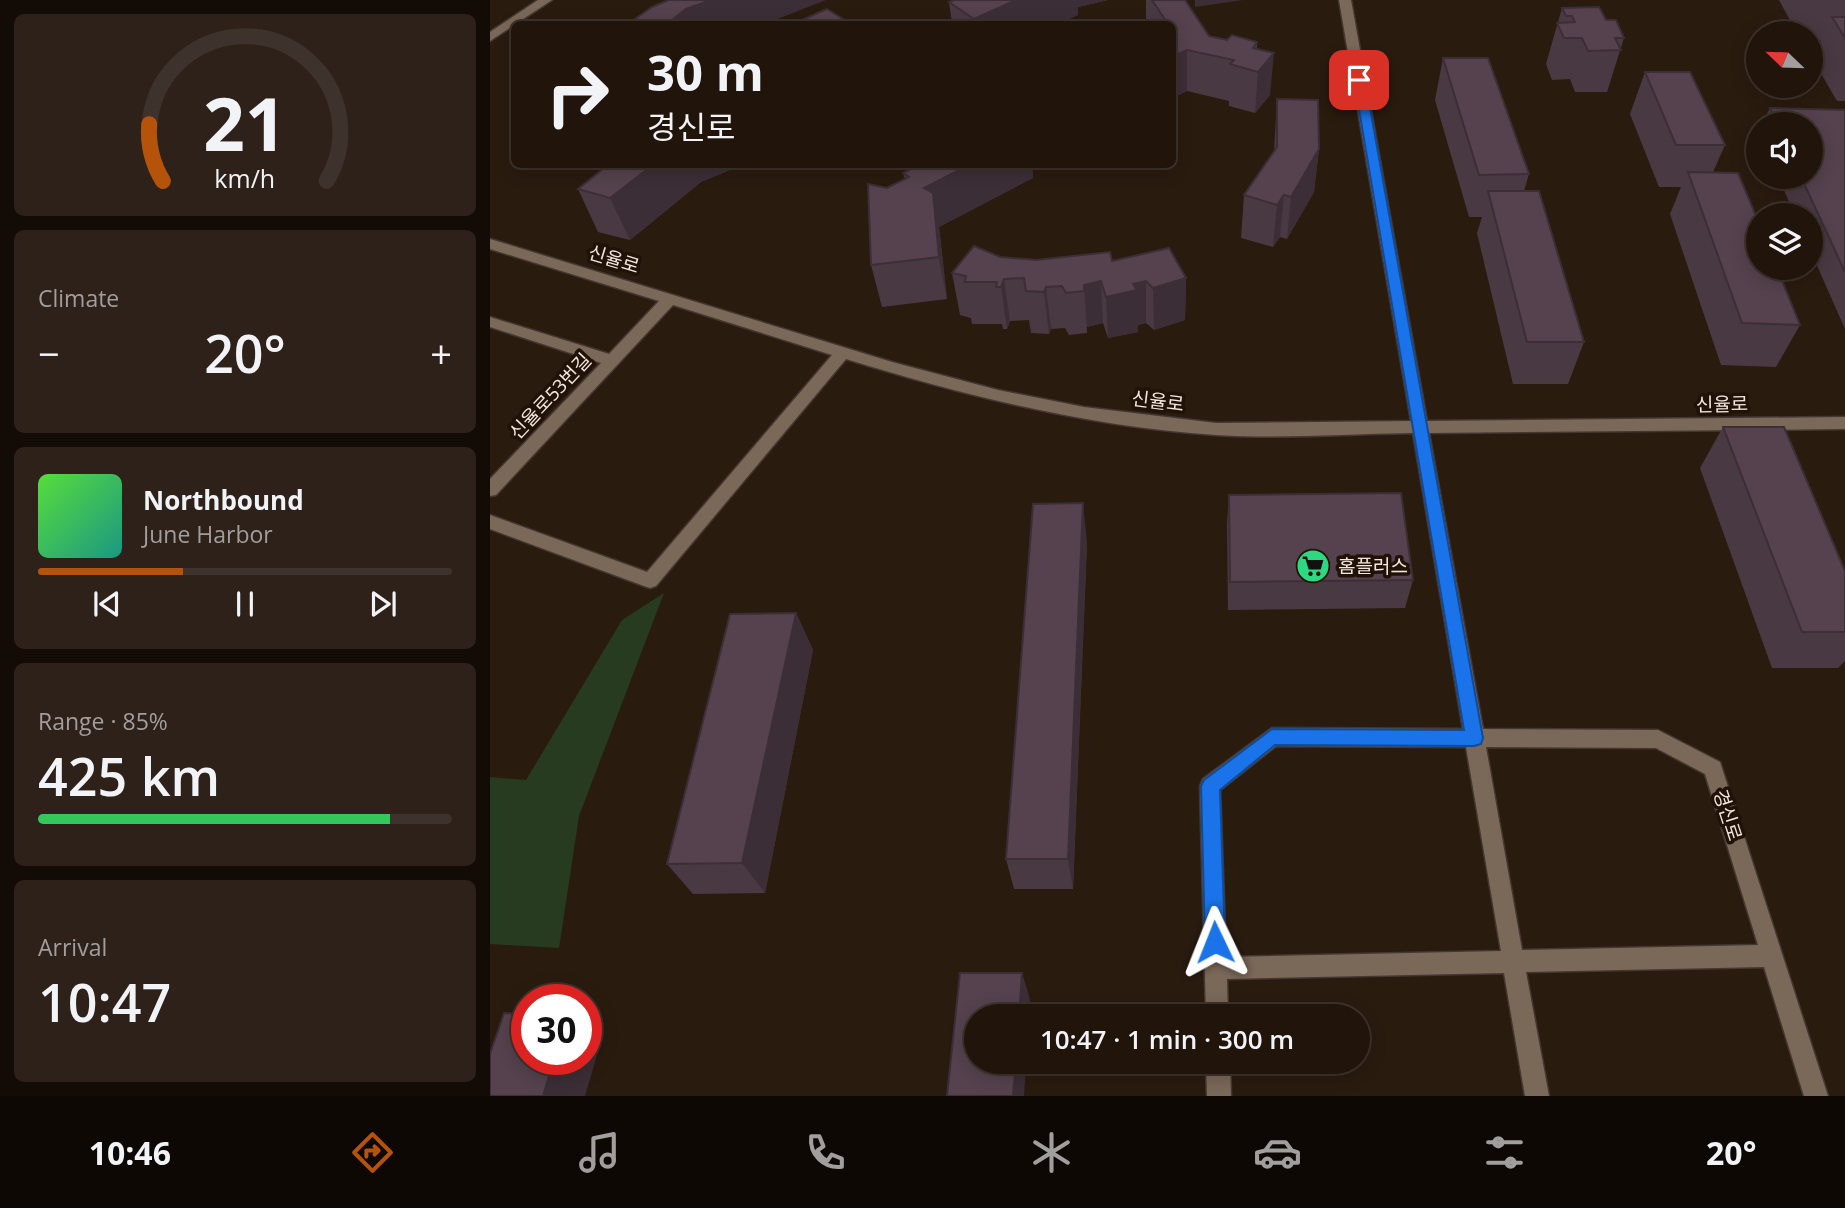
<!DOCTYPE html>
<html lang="en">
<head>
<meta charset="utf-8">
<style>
	body { margin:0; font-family:"Open Sans","Noto Sans KR",sans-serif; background:#2d2119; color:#f1f3f6; height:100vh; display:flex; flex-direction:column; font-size:26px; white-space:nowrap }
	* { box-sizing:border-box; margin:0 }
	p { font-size:23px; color:#a29e9d }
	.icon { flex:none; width:38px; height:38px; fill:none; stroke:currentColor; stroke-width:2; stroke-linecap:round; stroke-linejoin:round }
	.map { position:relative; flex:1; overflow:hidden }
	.details { display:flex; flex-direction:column; gap:14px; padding:14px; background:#120b06; width:490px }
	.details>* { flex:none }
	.top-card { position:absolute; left:21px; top:21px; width:665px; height:147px; border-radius:10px; box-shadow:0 4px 18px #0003,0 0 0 2px #3d332c; background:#20140b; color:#f1f3f6; overflow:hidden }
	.needle { width:46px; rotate:293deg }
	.fabs { position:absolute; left:1256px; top:21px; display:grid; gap:14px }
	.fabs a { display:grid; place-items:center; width:77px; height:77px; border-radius:50%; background:#20140b; box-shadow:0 4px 18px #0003,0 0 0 2px #3d332c; font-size:35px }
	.speed { position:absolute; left:21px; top:984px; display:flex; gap:14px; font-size:35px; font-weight:700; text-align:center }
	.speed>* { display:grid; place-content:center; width:91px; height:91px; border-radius:50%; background:#20140b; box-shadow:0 4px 18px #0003,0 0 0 2px #3d332c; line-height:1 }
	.speed .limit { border:10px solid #d22; background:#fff; color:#111 }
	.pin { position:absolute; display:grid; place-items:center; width:60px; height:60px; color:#fff; margin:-30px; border-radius:14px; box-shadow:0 4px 10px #0006 }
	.me { position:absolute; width:77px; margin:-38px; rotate:358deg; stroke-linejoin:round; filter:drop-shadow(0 0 5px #0008) }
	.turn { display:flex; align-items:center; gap:24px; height:147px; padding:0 21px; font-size:32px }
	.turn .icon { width:91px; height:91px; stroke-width:2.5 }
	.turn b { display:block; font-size:49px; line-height:60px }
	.big { font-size:52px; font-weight:600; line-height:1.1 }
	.details .card { flex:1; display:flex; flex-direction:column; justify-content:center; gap:10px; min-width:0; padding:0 24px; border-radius:10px; background:#2d2119 }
	.details .dial { align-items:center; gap:0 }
	.dial svg { height:182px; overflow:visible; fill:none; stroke:#3d332c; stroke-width:7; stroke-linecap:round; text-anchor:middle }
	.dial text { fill:#f1f3f6; stroke:none }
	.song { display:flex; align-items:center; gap:21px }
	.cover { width:84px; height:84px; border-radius:10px; background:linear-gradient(135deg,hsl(110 70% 55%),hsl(170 70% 35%)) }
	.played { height:7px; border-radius:4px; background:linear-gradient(90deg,#b45309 35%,#3d332c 35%) }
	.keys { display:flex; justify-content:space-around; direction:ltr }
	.heat { display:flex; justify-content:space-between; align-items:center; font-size:38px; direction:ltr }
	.charge { height:10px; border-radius:5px; background:linear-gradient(90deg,#34c759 85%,#3d332c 0) }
	.trip { position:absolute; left:474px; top:1004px; width:406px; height:70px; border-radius:35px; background:#20140b; box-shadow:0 4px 18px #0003,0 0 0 2px #3d332c; font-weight:600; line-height:70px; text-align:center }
	.tab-bar { display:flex; height:112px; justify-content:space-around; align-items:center; background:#0d0804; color:#a29e9d }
	.tab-bar .icon { width:49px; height:49px }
	.tab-bar .on { color:#b45309 }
	.tab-bar b { font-size:32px; color:#f1f3f6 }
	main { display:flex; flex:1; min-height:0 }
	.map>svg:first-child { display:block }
	.green { fill:#273b20 }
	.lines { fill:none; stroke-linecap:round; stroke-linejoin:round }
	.minor-casing { stroke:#433731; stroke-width:3 }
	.minor { fill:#7a6859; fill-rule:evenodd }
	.wall { fill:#493943 }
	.shaded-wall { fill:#3c2e37 }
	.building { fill:#55424e; stroke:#3c2e37; stroke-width:2 }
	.route { fill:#1a73e8; stroke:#114b97; stroke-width:2 }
	.labels { text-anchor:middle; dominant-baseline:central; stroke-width:7; stroke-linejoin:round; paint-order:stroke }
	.street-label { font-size:19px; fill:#f1e6de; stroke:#201206 }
	.poi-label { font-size:19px; fill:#f1e6de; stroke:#201206; text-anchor:start }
</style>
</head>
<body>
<main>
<section class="details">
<div class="card dial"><svg viewBox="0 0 100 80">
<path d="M14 69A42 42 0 1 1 86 69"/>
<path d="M14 69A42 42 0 0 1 8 44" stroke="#b45309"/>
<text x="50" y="56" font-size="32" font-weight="700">21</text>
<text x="50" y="72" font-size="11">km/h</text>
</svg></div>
<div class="card"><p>Climate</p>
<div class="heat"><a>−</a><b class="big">20°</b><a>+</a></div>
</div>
<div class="card">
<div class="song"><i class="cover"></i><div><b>Northbound</b><p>June Harbor</p></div></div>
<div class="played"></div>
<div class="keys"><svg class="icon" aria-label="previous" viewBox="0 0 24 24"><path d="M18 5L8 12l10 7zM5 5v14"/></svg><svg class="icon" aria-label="pause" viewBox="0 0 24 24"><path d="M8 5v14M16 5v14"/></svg><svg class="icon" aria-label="next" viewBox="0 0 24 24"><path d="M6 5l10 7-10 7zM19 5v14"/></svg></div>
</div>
<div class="card"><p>Range · 85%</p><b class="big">425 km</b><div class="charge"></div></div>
<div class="card"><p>Arrival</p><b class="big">10:47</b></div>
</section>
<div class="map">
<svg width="1355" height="1096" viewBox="0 0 1355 1096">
	<rect width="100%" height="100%" fill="#2a1b0f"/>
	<path class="green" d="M174 593 89 816 69 948 0 944V777L36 780 132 620Z"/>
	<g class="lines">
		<defs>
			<g id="minor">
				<path d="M48 0H62L0 41V32Z"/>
				<path d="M849 0H861L937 421 1355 417V429L939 433 993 729 1168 730 1230 762 1338 1096H1314L1274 967 1036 972 1059 1096H1035L1014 973 737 979 738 1017H716L710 786 713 779 782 728 973 729 923 433C858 434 791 439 726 435 600 427 476 396 356 359L166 586 160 588 154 586 0 529V515L157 572 342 355 183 305 6 495 0 496V479L111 363 0 327V317L119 354 169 301 0 249V239L402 362 508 390 594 407 726 423 921 421ZM786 746 976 747 1011 951 736 957 730 790ZM996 747 1166 748 1215 774 1268 945 1032 950Z"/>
				<path d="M716 1062H740L741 1096H717Z"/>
			</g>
		</defs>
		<use href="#minor" class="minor-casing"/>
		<use href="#minor" class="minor"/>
	</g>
	<g class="wall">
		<path d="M618 0 588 7V15L567 24H462L459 2Z"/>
		<path d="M656 0H695L719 36 737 40 767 42V49L780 95 765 113 739 106V101L697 91 682 98V24H656Z"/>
		<path d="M1289 0H1355V101H1347L1322 58 1331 40H1321V33H1307Z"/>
		<path d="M1072 8 1116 20 1134 38 1117 92H1085L1080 79 1062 80 1056 64Z"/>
		<path d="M953 58 1039 174 1034 191 1094 342 1078 384H1023L987 233 992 217H979L945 100Z"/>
		<path d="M1155 72 1235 145 1223 172 1310 325 1286 367 1231 365 1180 214 1191 187H1169L1140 114Z"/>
		<path d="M787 99 829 149 824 192 797 239 790 237 783 247 751 238 754 195 784 152Z"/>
		<path d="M1280 108 1355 110V329L1321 252V215H1305L1288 177H1321V124H1272Z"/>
		<path d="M119 164H240L242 169 211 182 140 240 108 232 88 189Z"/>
		<path d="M430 164H544L542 166 543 178 449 227 457 299 392 307 381 265 397 188 415 179 413 173Z"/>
		<path d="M510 257 546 260 622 261 696 278 695 320 664 330 656 323 648 325V332L618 338 613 323 597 327V333L579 335 575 328 561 329 559 334 541 333 539 320 520 321 517 329H513L512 324H482L481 318 470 315 462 273Z"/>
		<path d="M1233 427 1355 571V661L1348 668H1282L1210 468Z"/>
		<path d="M739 495 923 580 915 608 738 610 737 524Z"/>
		<path d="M597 543 583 889H524L516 859Z"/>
		<path d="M306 613 323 650 275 893 203 894 177 864Z"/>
	</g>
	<g class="shaded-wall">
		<path d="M221 0H336L275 24H177L196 9Z"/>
		<path d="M526 0H618L588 7V15L567 24H485L484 19Z"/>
		<path d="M705 0H753L705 7Z"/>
		<path d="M697 50V91L682 98V57Z"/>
		<path d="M784 53 780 95 765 113 768 72Z"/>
		<path d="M829 149 824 192 797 239 801 197Z"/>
		<path d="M164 164H240L242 169 211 182 140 240 120 198Z"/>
		<path d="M481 164H544L542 166 543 178 449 227 457 299 434 188Z"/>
		<path d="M794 195 790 237 783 247 787 205Z"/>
		<path d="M696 278 695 320 664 330 663 288Z"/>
		<path d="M514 279 520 321 517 329 511 287Z"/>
		<path d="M611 281 613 323 597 327V333L594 285Z"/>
		<path d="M656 281V323L648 325V332L618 338 616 297 643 284Z"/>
		<path d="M556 287 561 329 559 334 554 292Z"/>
		<path d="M593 503 597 543 583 889 578 859Z"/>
		<path d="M306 613 323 650 275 893 252 863Z"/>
		<path d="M532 973 540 999 539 1017H529Z"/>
		<path d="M96 1027 112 1038 95 1096H53L64 1059H96Z"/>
		<path d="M526 1062H536L534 1096H523Z"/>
	</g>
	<g class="building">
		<path d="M179 0H221L196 9 177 24H138L162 7Z"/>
		<path d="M464 0H526L484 19 459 2Z"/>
		<path d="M662 0H695L719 36 737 40 742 35 767 42 763 48 784 53 768 72 740 64 744 60 697 50 682 57V33H684L682 24H678Z"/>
		<path d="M1109 7 1116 20H1126L1134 38H1125L1131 50 1098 51 1092 38H1074L1067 23 1085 22 1082 16H1076L1072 8Z"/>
		<path d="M337 9 361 24H323L314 19Z"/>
		<path d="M1342 17H1355V38Z"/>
		<path d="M953 58H998L1039 174 989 175Z"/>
		<path d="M1155 72H1200L1235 145H1186Z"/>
		<path d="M787 99 828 100 829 149 801 197 794 195 787 205 754 195 787 147Z"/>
		<path d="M1280 108 1355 110V272L1311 177H1321V124H1287Z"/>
		<path d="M119 164H164L120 198 88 189Z"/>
		<path d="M430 164H481L434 188 443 193 449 257 381 265 378 184 397 188 419 177 413 173Z"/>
		<path d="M1198 172 1248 173 1269 223V268H1287L1310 325 1252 323Z"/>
		<path d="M998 191H1049L1094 342H1037Z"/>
		<path d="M484 246 510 257 546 260 620 252 622 261 679 248 696 278 663 288 656 281 643 284 647 290 616 297 611 281 594 285V291L576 293 572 286 556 287 554 292 536 291 534 278 514 279 511 287H506L507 282H475L476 276 462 273Z"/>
		<path d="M1233 427H1294L1355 571V632H1312Z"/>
		<path d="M911 493 923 580 740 582 739 495Z"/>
		<path d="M593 503 578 859H516L543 504Z"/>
		<path d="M306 613 252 863 177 864 240 614Z"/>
		<path d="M470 973H532L529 1017H486V1062H526L523 1096H457Z"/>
		<path d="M14 1013 37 1014V1059H64L53 1096H0V1054Z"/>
	</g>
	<path class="route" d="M869 77 875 80 993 738 991 744 984 746 785 745 730 790 735 942 732 949 725 952 718 949 715 942 711 786 714 780 782 729 974 730 864 80Z"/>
	<defs>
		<symbol id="supermarket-disc" viewBox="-11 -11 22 22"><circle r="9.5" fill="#2ed883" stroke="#201206"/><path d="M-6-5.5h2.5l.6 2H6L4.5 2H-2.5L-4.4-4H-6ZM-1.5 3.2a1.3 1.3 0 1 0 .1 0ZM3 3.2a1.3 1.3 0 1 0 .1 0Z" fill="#111"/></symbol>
	</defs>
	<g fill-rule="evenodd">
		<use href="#supermarket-disc" x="804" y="547" width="38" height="38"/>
	</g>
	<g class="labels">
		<g class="street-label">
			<text transform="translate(124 259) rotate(17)">신율로</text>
			<text transform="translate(60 396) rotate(-47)">신율로53번길</text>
			<text transform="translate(668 401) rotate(7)">신율로</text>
			<text transform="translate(1232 404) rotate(-1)">신율로</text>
			<text transform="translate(1238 815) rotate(72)">경신로</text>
		</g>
		<g class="poi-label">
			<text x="848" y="566">홈플러스</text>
		</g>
	</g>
</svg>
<div class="fabs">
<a><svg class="needle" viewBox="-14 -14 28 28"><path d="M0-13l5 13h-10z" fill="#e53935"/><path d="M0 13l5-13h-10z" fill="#a29e9d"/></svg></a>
<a><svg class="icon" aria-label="sound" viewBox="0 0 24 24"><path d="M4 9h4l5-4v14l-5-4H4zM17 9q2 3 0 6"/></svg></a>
<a><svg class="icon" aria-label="layers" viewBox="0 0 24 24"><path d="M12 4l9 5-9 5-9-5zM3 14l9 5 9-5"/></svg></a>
</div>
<div class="speed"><div class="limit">30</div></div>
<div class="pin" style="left:869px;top:80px;background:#d93025"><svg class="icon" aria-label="arrive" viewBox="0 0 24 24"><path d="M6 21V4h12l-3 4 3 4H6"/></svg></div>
<svg class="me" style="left:725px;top:942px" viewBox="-20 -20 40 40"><path d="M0-17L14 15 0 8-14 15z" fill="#1a73e8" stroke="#fff" stroke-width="4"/></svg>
<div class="trip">10:47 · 1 min · 300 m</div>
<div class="top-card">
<div class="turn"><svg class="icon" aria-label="right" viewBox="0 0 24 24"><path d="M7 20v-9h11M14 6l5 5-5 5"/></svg><div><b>30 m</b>경신로</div></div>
</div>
</div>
</main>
<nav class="tab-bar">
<b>10:46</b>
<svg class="icon on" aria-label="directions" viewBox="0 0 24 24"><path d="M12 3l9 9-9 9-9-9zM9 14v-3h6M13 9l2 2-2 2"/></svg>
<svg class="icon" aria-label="music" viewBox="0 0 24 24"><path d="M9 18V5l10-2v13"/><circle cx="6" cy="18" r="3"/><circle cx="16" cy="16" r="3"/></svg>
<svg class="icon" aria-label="phone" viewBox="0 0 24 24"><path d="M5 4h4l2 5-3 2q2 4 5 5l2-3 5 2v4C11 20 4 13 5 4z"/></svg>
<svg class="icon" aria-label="climate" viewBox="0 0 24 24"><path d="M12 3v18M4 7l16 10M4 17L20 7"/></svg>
<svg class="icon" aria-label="car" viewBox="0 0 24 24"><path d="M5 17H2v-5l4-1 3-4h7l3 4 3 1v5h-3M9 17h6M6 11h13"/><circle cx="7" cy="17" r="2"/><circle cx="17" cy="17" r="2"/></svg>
<svg class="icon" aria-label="filters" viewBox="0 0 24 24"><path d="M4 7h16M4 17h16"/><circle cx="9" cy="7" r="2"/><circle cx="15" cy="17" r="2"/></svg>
<b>20°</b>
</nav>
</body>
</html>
